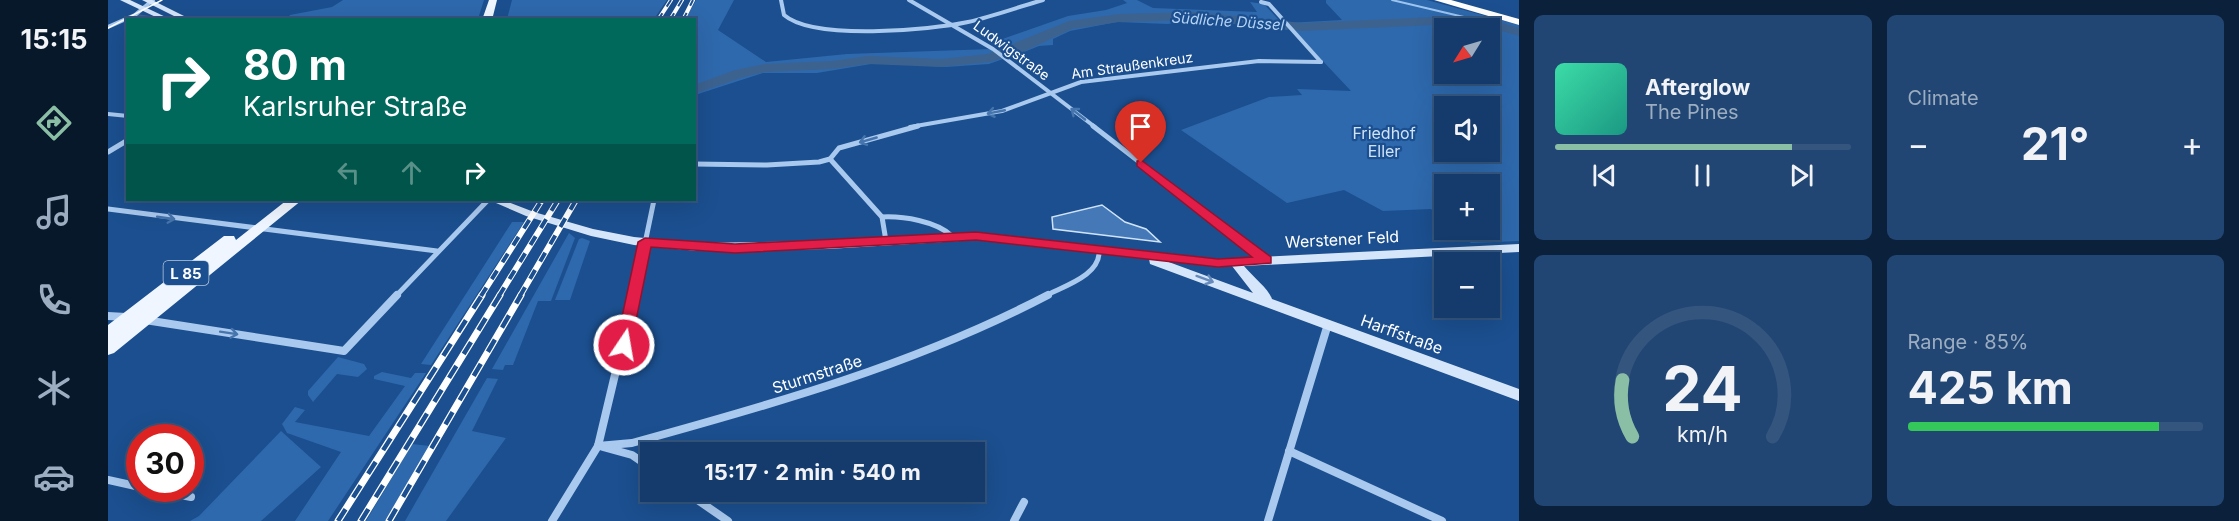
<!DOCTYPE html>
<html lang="en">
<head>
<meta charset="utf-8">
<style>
	body { margin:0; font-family:Inter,sans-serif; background:#214673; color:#f1f3f6; height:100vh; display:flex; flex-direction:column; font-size:22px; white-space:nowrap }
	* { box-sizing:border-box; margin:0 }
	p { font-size:20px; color:#9dadc1 }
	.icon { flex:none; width:33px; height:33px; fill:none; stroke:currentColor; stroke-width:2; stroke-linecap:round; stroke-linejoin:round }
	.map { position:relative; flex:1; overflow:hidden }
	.panel { display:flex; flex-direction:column; gap:15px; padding:15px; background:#0b203b; width:720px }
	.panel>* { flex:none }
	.top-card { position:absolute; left:18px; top:18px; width:570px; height:183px; border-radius:0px; box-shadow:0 6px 24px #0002,0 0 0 2px #33557e; background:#00695c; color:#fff; overflow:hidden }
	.needle { width:39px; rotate:233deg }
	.fabs { position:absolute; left:1326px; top:18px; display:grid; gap:12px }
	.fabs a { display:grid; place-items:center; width:66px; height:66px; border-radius:0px; background:#143b6b; box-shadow:0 6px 24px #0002,0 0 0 2px #33557e; font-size:30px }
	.speed { position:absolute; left:18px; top:424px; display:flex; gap:12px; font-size:30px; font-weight:700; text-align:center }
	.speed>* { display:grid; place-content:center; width:78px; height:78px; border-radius:50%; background:#143b6b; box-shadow:0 6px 24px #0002,0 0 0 2px #33557e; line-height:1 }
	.speed .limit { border:9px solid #d22; background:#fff; color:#111 }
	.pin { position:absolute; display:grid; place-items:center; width:51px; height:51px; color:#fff; margin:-62px -26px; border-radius:50% 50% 50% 0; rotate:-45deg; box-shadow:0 0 6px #0007 }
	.pin .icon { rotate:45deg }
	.me { position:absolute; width:66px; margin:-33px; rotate:12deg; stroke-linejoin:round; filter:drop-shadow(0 0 4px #0008) }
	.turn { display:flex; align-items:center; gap:21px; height:126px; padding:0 18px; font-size:27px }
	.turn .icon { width:78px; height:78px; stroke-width:2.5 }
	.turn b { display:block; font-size:42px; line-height:51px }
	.lanes { display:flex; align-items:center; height:57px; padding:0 18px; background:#0003; justify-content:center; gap:30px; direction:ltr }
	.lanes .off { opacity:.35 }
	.big { font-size:45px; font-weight:700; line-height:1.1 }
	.panel .card { flex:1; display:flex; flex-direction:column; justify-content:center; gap:9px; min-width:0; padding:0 21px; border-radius:9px; background:#214673 }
	.panel .dial { align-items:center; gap:0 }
	.dial svg { height:156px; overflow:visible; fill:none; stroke:#33557e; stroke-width:7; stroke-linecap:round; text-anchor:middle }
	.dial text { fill:#f1f3f6; stroke:none }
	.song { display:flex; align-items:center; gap:18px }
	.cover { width:72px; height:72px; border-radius:9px; background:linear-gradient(135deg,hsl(160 70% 55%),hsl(170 70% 35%)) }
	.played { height:6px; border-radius:3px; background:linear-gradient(90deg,#8abfa5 80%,#33557e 80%) }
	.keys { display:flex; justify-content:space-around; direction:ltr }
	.heat { display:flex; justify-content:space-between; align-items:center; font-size:33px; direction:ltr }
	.charge { height:9px; border-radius:4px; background:linear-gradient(90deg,#34c759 85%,#33557e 0) }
	.panel .tiles { flex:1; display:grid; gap:15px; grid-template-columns:repeat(2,1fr) }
	.trip { position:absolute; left:532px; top:442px; width:345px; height:60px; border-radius:0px; background:#143b6b; box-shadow:0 6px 24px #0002,0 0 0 2px #33557e; font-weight:700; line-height:60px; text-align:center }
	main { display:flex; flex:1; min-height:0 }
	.tabs { display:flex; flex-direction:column; width:108px; justify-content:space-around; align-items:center; background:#08182b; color:#9dadc1 }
	.tabs .icon { width:42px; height:42px }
	.tabs .active { color:#8abfa5 }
	.tabs b { font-size:27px; color:#f1f3f6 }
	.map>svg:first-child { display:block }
	.green { fill:#2e69ad; fill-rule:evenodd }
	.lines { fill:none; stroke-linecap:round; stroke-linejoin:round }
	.stream { stroke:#9cc4f0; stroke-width:2 }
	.river { fill:#3c6290; fill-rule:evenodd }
	.building { fill:#4478b7; stroke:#cfe3fa; stroke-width:1.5 }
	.street-far2 { stroke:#a9c9ee; stroke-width:4 }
	.street-far1 { stroke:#a9c9ee; stroke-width:5 }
	.street { stroke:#a9c9ee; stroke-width:8 }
	.secondary { fill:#d6e6fa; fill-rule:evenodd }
	.primary { fill:#f0f6ff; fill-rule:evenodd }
	.highway { fill:#fff; fill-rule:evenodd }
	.tram { stroke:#fff; stroke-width:1.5 }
	.rail-far2-casing { stroke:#fff; stroke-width:4 }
	.rail-far1-casing { stroke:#fff; stroke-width:6 }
	.rail-casing { stroke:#fff; stroke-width:7 }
	.rail-far2 { stroke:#1b4f8f; stroke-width:2; stroke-dasharray:8; stroke-linecap:butt }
	.rail-far1 { stroke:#1b4f8f; stroke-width:4; stroke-dasharray:10; stroke-linecap:butt }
	.rail { stroke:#1b4f8f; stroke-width:4.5; stroke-dasharray:14; stroke-linecap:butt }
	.oneway { stroke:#4674ac }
	.oneway2 { stroke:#668bba }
	.route { fill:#e11d48; stroke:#92132f; stroke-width:1.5 }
	.labels { text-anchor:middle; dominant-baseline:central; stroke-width:4.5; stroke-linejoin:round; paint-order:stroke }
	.far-street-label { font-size:14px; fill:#fff; stroke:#1b4f8f }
	.far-water-label { font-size:15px; font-style:italic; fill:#b5d3f5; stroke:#1b4f8f }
	.shield { fill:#1b4f8f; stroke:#bbcadd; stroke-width:1.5 }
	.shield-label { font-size:15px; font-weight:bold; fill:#fff }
	.park-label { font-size:16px; fill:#cfe3fa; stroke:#1b4f8f }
	.street-label { font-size:16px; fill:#fff; stroke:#1b4f8f }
</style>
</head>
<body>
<main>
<nav class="tabs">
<b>15:15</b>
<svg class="icon active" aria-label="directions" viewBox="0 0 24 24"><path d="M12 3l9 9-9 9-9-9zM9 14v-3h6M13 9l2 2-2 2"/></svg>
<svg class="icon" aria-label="music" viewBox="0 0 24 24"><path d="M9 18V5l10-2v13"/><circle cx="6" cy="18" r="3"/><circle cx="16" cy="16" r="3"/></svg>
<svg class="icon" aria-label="phone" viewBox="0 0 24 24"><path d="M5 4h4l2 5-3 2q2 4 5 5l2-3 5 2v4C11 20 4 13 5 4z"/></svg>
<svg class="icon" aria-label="climate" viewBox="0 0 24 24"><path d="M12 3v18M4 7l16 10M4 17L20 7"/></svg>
<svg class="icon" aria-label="car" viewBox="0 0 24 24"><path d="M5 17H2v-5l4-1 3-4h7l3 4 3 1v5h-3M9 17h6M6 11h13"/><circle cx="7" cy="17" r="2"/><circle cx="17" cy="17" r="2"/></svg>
</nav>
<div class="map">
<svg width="1411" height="521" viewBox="0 0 1411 521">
	<rect width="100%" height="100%" fill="#1b4f8f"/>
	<g class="green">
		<path d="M235 0H376L370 19H179L182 15 224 7Z"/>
		<path d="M404 0H559L546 19H399Z"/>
		<path d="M588 0H626L610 30 658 62 739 54 883 49 895 59 881 64 838 67 769 63 709 73H655L587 95 586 20H577Z"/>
		<path d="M1015 0H1029L1045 8 1149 12 1142 2 1156 4 1180 30 1105 21 1082 20 1060 24 1009 22 962 31 945 39V45L931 46 901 58 883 43 960 16 998 10 1019 3Z"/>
		<path d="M1218 0H1319L1411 25V32L1302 3 1411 33V241L1363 243 1347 230H1382V184H1336V220L1323 209 1275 211 1236 190 1179 203 1073 130 1161 97 1194 95 1189 89 1243 91 1179 23 1234 20 1218 3ZM1336 28H1382V74H1336ZM1336 106H1382V152H1336Z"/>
		<path d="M404 222H416L323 365 313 364Z"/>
		<path d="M461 233 467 238 443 301H430L405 365H397L395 370 384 369Z"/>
		<path d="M474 238 482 241 462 300H447L471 239Z"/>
		<path d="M230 357 256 364 259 369 250 377 229 374 205 402 200 395V391Z"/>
		<path d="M274 372 303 378 307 373H318L220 521H187L233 452 179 433 174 424 187 407 197 410 187 422 261 436 297 386 266 379V376Z"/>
		<path d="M379 378 390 379 364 431 398 438 338 521H297Z"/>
		<path d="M173 431 213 467 153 521H82L91 516Z"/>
		<path d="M304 444 322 446 277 521H258Z"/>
	</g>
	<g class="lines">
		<path class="stream" d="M1284 0 1377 22"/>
		<g class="river">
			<path d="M1090 12 1194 23 1349 16 1377 18 1411 28V36L1376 26 1349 24 1194 31 1090 20 1011 22 964 29 917 51 882 62 833 67 760 64 724 69 657 72 636 77 586 94V85L627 70 657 64 724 61 760 56 833 59 880 54 961 21 1011 14Z"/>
			<path d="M29 14 49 17 50 20H24V15Z"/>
		</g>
	</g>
	<path class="building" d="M994 205 1017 222 1038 229 1052 242 945 229 944 217Z"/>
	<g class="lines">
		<g class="street-far2">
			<path d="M673 0 676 15C706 41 822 30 860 22 886 16 910 7 935 0"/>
			<path d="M801 0 885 49 987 127"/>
			<path d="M1153 2 1161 4 1213 62"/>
			<path d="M0 27 27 15 45 0"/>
			<path d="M0 114 20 116"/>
			<path d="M802 127 894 111 973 82 1151 61 1213 62"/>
		</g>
		<g class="street-far1">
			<path d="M985 126 1158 260"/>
			<path d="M0 152 20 140"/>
			<path d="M722 159 774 217 778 241"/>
			<path d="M586 164 659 165 711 162 722 159 731 148 810 126"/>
			<path d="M0 209 329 251"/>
			<path d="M774 217C795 216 828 221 844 236"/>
			<path d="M288 296 380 200"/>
			<path d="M526 296 546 200"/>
			<path d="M937 296C956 286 994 275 991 249"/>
		</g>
		<g class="street">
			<path d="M0 316 18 317"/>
			<path d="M37 320 236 351 289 295"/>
			<path d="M490 446 524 443C666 404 808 364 940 295"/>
			<path d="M495 447 524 455 543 468"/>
			<path d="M1181 451 1334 521"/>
			<path d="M0 480 32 487"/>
			<path d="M44 489 83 497"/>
			<path d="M578 492 620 521"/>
			<path d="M444 521 490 446 526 295"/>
			<path d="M906 521 916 502"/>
			<path d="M1160 521 1220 324"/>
		</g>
		<g class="secondary">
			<path d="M12 0H22L64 20H54Z"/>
			<path d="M34 0H44L84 20H74Z"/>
			<path d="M381 200H395L426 212 485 229 526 237 590 243 720 241 868 232 1110 259 1411 244V252L1136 266C1144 276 1160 288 1164 299L1411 389V401L1042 264 1041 259 868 240 720 249 590 251 526 245 483 236 418 216ZM1058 261 1110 267 1124 266 1145 293Z"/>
		</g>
		<g class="primary">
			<path d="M381 0H389L384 20H374Z"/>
			<path d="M179 200H194L6 353 0 355V325L116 236H126L128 240Z"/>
		</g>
		<path class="highway" d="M1326 0H1343L1411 19V25Z"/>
		<path class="tram" d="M0 28 54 0"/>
		<defs>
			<g id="rail-far2">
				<path d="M550 20 563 0"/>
				<path d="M562 20 574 0"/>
				<path d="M575 20 585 0"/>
			</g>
			<g id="rail-far1">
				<path d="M373 296 434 200"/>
				<path d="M391 296 450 200"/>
				<path d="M412 296 468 200"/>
			</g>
			<g id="rail">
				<path d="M230 521 374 295"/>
				<path d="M253 521 392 295"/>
				<path d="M281 521 413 295"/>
			</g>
		</defs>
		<use href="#rail-far2" class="rail-far2-casing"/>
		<use href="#rail-far1" class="rail-far1-casing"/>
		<use href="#rail" class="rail-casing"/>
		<use href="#rail-far2" class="rail-far2"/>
		<use href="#rail-far1" class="rail-far1"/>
		<use href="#rail" class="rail"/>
	</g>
	<defs><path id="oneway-shaft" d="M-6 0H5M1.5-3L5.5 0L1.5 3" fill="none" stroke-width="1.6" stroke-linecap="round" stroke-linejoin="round" transform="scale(1.5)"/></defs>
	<g class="oneway">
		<use href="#oneway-shaft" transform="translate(888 112) rotate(169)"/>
		<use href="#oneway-shaft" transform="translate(970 114) rotate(-142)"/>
		<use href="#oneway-shaft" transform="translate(760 140) rotate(164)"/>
		<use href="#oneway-shaft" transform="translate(58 218) rotate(8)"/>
		<use href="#oneway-shaft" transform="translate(121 333) rotate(9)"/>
	</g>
	<use class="oneway2" href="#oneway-shaft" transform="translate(1097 279) rotate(20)"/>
	<path class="route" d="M1033 160 1163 257V263L1110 267 868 240 627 253 543 247 523 345 516 350 508 345 530 242 537 238 627 244 868 232 1110 259 1144 257 1029 166V161Z"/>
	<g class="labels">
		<g class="far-street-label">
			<text transform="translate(904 50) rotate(36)">Ludwigstraße</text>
			<text transform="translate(1024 65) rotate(-8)">Am Straußenkreuz</text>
		</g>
		<g class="far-water-label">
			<text transform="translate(1120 21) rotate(4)">Südliche Düssel</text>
		</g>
		<rect class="shield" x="55.5" y="261" width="45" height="24" rx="4.5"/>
		<g class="shield-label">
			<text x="78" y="273">L 85</text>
		</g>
		<g class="park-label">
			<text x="1276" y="133">Friedhof<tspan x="1276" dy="18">Eller</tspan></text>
		</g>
		<g class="street-label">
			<text transform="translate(1234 239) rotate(-3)">Werstener Feld</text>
			<text transform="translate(1294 334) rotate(20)">Harffstraße</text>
			<text transform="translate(709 374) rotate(-18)">Sturmstraße</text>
		</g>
	</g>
</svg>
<div class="fabs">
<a><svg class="needle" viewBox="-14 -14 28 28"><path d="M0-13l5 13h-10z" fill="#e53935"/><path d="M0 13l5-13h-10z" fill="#9dadc1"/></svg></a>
<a><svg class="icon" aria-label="sound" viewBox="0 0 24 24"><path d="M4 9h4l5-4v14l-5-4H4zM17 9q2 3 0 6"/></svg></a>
<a>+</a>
<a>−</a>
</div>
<div class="speed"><div class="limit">30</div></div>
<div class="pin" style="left:1033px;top:163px;background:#d93025"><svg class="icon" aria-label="arrive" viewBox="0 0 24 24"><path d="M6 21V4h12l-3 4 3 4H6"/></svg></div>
<svg class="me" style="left:516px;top:345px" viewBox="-20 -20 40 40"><circle r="17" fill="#e11d48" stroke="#fff" stroke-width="3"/><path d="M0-11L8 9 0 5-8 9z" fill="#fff"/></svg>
<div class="trip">15:17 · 2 min · 540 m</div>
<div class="top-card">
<div class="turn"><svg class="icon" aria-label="right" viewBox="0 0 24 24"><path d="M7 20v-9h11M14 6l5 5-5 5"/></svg><div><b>80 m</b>Karlsruher Straße</div></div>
<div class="lanes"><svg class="icon off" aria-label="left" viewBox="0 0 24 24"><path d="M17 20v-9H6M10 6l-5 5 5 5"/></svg><svg class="icon off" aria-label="ahead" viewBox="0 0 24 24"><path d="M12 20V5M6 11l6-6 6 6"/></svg><svg class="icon" aria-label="right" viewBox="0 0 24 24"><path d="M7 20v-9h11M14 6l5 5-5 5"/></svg></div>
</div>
</div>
<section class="panel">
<div class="tiles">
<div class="card">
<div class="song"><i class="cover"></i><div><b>Afterglow</b><p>The Pines</p></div></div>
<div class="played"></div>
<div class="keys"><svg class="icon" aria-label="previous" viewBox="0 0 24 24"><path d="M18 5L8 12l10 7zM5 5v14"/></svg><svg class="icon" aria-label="pause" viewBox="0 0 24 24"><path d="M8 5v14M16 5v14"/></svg><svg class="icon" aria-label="next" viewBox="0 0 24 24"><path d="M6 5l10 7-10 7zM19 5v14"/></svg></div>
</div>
<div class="card"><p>Climate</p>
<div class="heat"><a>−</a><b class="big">21°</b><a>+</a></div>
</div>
<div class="card dial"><svg viewBox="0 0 100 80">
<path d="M14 69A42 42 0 1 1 86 69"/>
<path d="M14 69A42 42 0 0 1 9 40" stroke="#8abfa5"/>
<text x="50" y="56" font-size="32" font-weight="700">24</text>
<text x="50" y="72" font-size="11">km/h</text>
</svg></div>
<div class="card"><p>Range · 85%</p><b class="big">425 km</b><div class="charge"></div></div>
</div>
</section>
</main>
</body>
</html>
